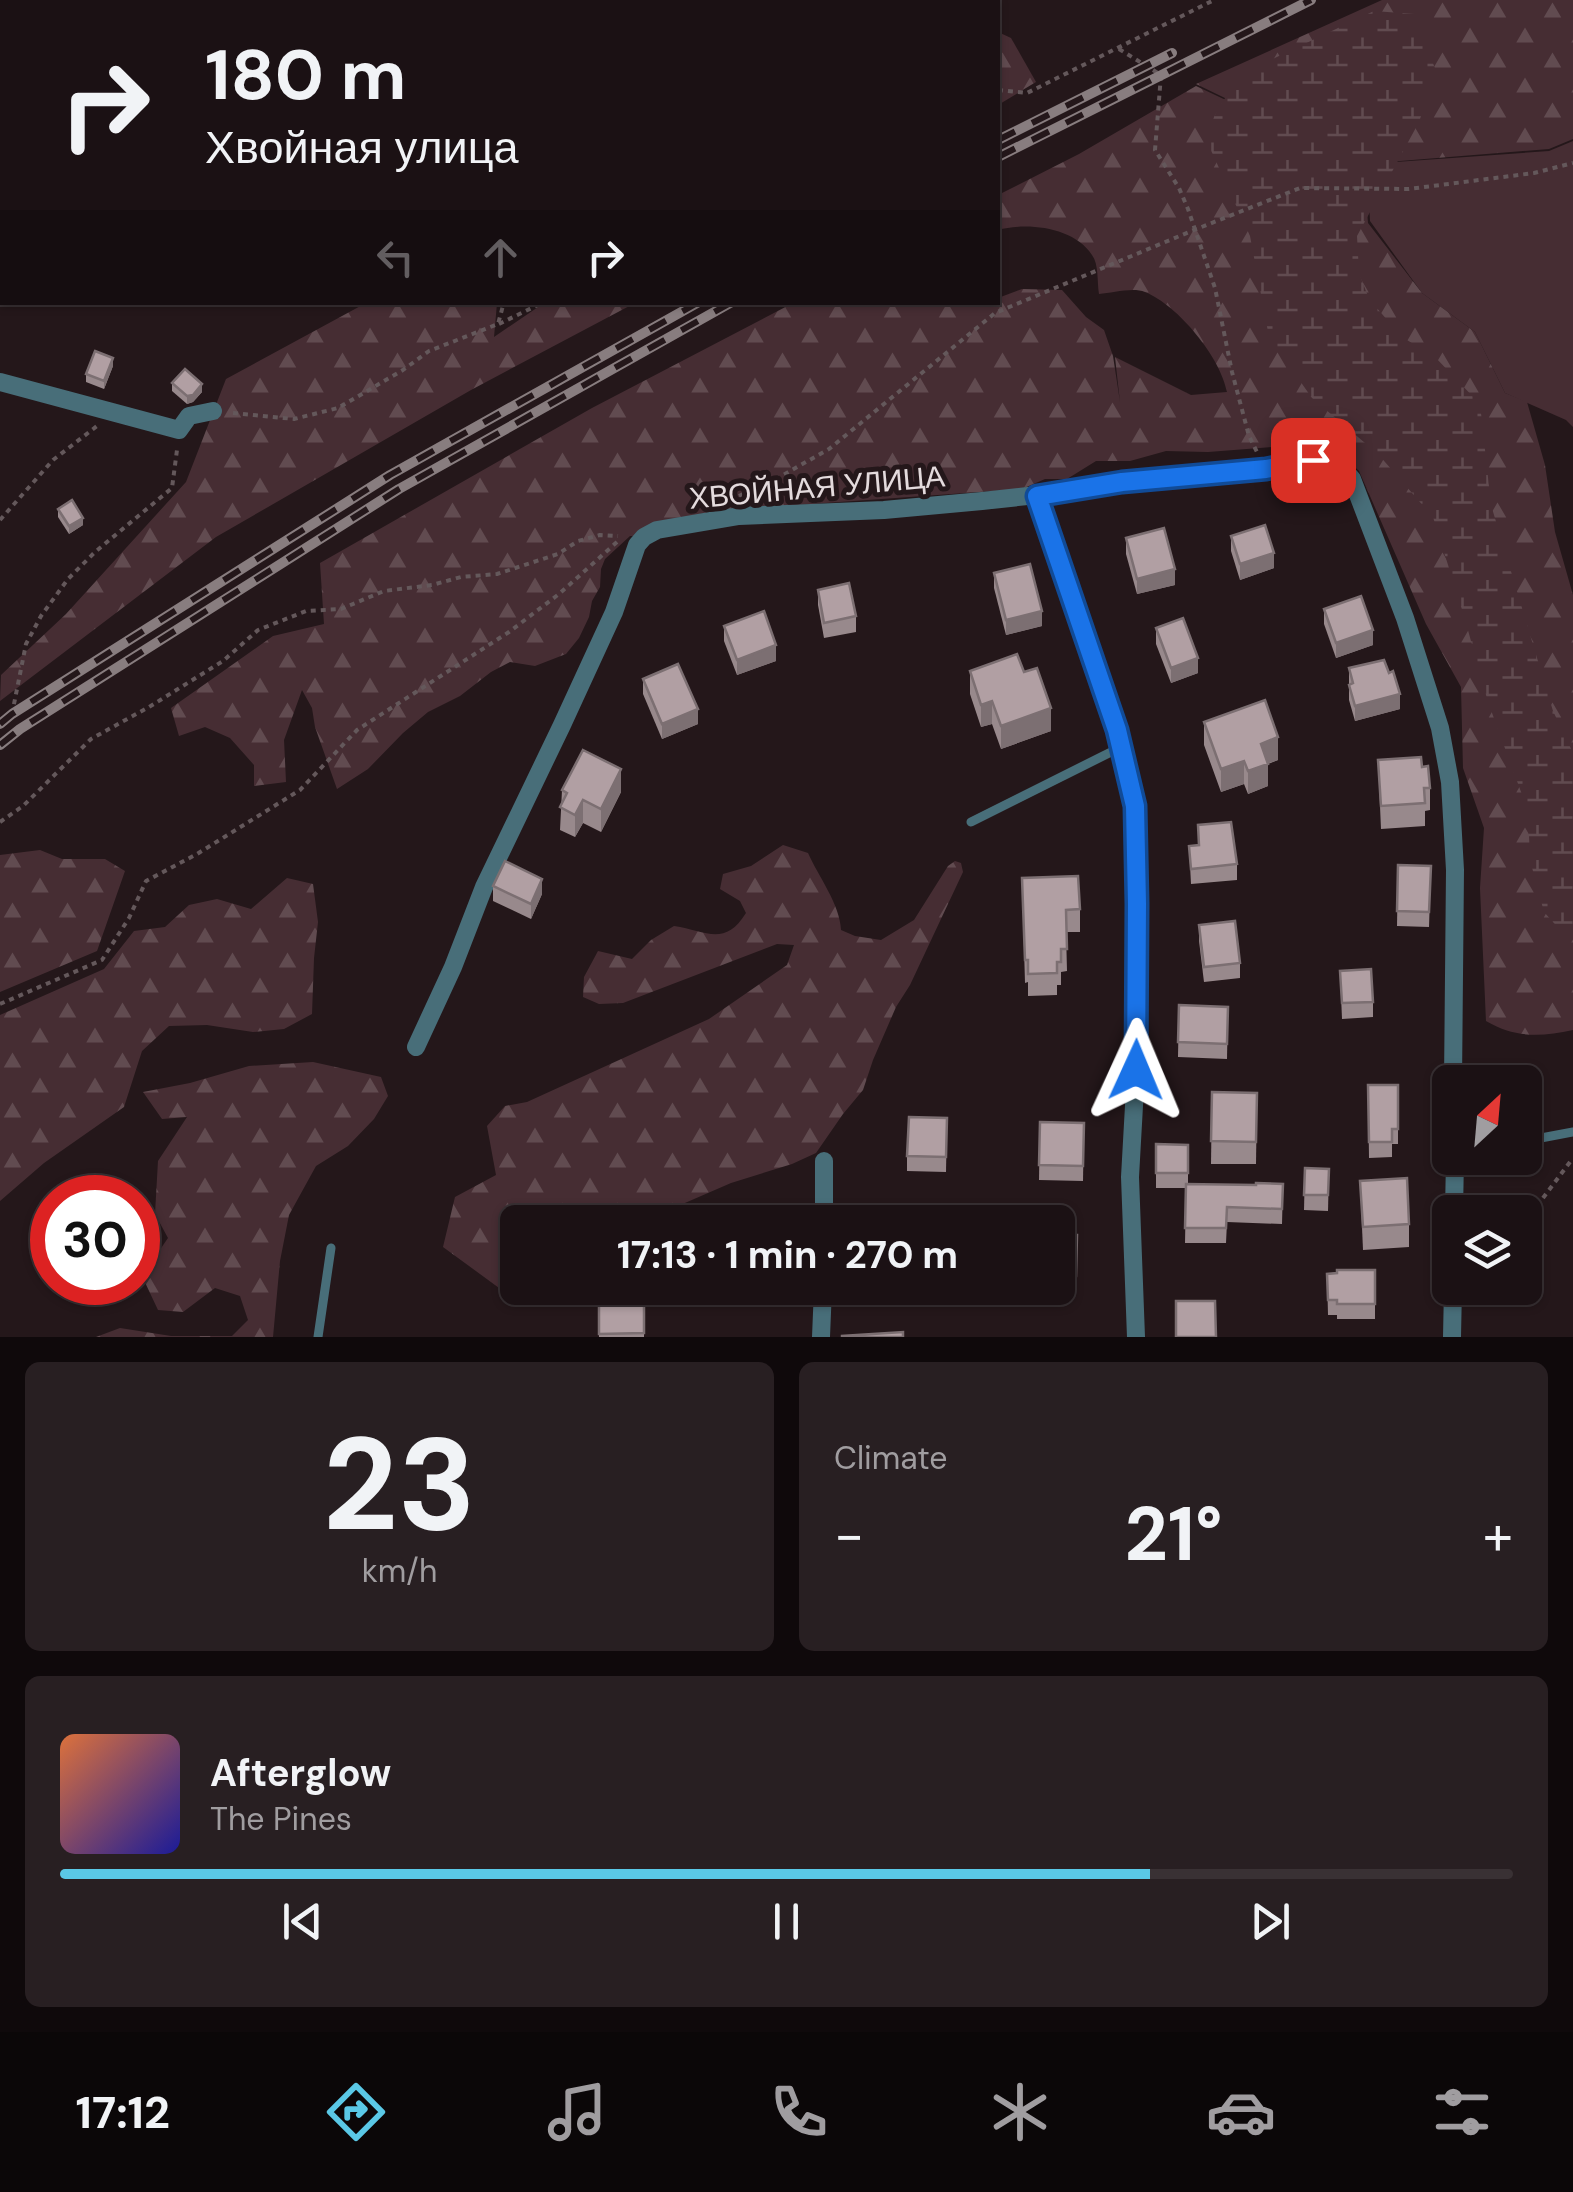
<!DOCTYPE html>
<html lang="en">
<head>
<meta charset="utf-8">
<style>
	body { margin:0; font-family:"DM Sans",sans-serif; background:#281f22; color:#f1f3f6; height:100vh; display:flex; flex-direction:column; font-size:38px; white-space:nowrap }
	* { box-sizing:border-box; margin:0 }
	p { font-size:32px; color:#a09da0 }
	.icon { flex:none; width:55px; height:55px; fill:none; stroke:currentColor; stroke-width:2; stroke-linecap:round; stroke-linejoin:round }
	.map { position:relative; height:1337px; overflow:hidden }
	.side { display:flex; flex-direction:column; gap:25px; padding:25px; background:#0f090b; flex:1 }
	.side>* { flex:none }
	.guide { position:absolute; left:0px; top:0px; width:1000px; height:305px; box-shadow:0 2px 8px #0004,0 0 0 2px #393134; background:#1b1114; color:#f1f3f6; overflow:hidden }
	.needle { width:65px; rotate:26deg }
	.buttons { position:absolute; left:1432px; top:1065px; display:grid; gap:20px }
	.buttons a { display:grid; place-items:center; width:110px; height:110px; border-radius:15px; background:#1b1114; box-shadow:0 2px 8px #0004,0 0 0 2px #393134; font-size:50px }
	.speed { position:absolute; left:30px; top:1175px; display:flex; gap:20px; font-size:50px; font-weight:700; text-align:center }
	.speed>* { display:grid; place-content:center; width:130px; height:130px; border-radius:50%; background:#1b1114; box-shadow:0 2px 8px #0004,0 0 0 2px #393134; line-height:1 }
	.speed .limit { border:15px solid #d22; background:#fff; color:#111 }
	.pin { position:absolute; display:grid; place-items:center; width:85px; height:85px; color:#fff; margin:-42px; border-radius:20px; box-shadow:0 5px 15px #0006 }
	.me { position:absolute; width:110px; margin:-55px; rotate:1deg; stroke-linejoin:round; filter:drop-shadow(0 0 8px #0008) }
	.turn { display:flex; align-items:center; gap:35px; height:210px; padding:0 40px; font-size:45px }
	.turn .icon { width:130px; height:130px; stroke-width:2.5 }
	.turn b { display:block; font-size:70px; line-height:85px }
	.lanes { display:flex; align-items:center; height:95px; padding:0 40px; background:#0003; justify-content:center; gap:50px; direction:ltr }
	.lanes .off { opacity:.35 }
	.big { font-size:75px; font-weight:700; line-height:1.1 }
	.side .card { flex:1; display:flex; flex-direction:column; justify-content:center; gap:15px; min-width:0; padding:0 35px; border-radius:15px; background:#281f22 }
	.side .dial { align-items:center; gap:0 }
	.dial b { font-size:130px; line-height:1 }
	.song { display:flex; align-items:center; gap:30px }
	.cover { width:120px; height:120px; border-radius:15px; background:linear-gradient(135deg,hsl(20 70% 55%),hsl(240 70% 35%)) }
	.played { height:10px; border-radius:5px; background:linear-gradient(90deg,#5ac8e6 75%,#393134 75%) }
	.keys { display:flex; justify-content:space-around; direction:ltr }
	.heat { display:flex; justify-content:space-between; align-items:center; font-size:55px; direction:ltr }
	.side .tiles { flex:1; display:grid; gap:25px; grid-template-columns:1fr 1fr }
	.card:last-child { grid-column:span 2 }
	.trip { position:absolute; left:500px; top:1205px; width:575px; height:100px; border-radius:15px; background:#1b1114; box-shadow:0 2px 8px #0004,0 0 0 2px #393134; font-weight:700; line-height:100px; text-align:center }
	.menu { display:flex; height:160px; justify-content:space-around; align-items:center; background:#0b0708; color:#a09da0 }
	.menu .icon { width:70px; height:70px }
	.menu .selected { color:#5ac8e6 }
	.menu b { font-size:45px; color:#f1f3f6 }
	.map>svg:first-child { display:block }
	.green { fill:#462d33 }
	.forest { fill:url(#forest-firs) }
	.wetland { fill:url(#wetland-marsh) }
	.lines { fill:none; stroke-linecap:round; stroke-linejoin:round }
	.path { stroke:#64585b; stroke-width:4; stroke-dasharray:5 5; stroke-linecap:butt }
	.lane { stroke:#486e79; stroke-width:9 }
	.street { stroke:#486e79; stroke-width:18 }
	.rail-casing { stroke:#887d7f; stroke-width:10 }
	.rail { stroke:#24171a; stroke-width:6; stroke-dasharray:19; stroke-linecap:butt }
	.wall { fill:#98898c }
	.shaded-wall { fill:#7c6f72 }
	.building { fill:#b19fa3; stroke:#7c6f72; stroke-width:2.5 }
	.route-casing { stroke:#114b97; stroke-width:25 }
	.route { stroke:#1a73e8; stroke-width:18 }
	.labels { text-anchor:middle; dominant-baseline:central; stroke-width:10; stroke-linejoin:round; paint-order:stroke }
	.street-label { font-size:30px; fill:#e4dbdd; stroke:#24171a }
</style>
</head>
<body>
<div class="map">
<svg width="1573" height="1337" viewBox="0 0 1573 1337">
	<defs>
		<pattern id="forest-firs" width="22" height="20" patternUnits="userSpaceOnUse" patternTransform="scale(2.5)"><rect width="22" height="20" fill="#462d33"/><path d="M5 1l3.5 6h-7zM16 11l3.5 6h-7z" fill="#614b50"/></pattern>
		<pattern id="wetland-marsh" width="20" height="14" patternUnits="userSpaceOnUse" patternTransform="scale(2.5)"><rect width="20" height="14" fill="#462d33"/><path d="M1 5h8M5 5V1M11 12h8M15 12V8" fill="none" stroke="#614b50"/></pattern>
	</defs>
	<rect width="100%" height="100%" fill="#24171a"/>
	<path class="green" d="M1573 141V427L1566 420 1505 393 1475 332 1422 293 1370 221 1367 164 1549 151Z"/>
	<g class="forest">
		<path d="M1382 0H1573V139L1549 149 1363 164 1368 223 1422 293 1475 332 1505 393 1527 402 1545 465 1555 532 1573 595V1030C1540 1037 1515 1038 1486 1021L1480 888 1484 828 1463 768 1461 687 1426 624 1359 471 1342 455 1296 445 1208 452 1166 451 1130 461H1096L1067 479H1045L1022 489 714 511 686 517 635 536H630L605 559 601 569 600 587 592 601 589 617 579 638 566 654 535 666 510 662 491 672 460 696 428 712 403 733 368 769 337 789 315 727 312 708 302 690 284 740 286 782 254 786V765L230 738 205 727 179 736 171 708 273 636 324 624 320 563 592 408 793 303 998 302V298L1022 289 1062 290 1086 317 1104 330 1113 356 1120 402 1115 357 1191 395 1227 392C1221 358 1178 305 1145 292 1133 287 1112 293 1099 294 1097 282 1099 264 1092 255 1074 227 1027 222 998 230V195L1079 154 1196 86 1341 154 1196 84Z"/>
		<path d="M998 32 1011 38 1036 82 998 105Z"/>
		<path d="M366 303H497L494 337 544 303H635L471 390 216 537 0 701 1 675 66 614 186 482 226 379Z"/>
		<path d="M783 845 808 853C818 876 840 904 841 930L855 936 881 940 914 920 948 866 955 861 961 863 963 872 910 985 896 1007 873 1060 863 1090 843 1114 816 1153 792 1164 731 1183 641 1222 616 1217H592L582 1222H518V1288H547C540 1296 527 1299 517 1301L443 1247 455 1197 496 1175 487 1126 505 1106 527 1102 709 1019 787 965 794 945 777 944 623 1003 599 1004 583 997 584 977 598 951 632 959 651 940 674 926C706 931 725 947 746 913L740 901 720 889 723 874 751 866Z"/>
		<path d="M40 850 62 859H105L125 871 97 951 0 992V855Z"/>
		<path d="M287 878 313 884 318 922 314 958 312 1014 284 1029 253 1032 207 1025 169 1026 142 1051 124 1107 44 1163 0 1201V1015L104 969 134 931 165 927 189 905 217 899 251 909Z"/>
		<path d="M313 1062 381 1077 388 1096 374 1119 348 1146 316 1166 289 1215 280 1261 273 1337H96L120 1328 171 1336H232L248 1320 240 1296 215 1288 183 1312 158 1310 142 1276 168 1238 155 1214 158 1161 187 1117 162 1119 143 1092 190 1083 249 1066Z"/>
	</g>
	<path class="wetland" d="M1374 11 1414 14 1436 71 1419 122 1357 236 1359 273 1369 299 1402 337 1435 357 1480 404 1491 505 1553 711 1573 753V933L1562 932 1544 912 1530 860 1528 811 1488 702 1464 616 1433 517 1378 454 1312 398 1269 337 1250 236 1209 146 1212 122 1218 108 1243 73Z"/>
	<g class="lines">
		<g class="path">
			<path d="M830 0V2"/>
			<path d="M138 2V0"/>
			<path d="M1119 49 1161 75 1155 150 1179 188 1188 209 1215 288 1232 372 1249 436 1257 452"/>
			<path d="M998 90 1027 93 1214 0"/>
			<path d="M499 324 544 302"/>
			<path d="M233 413 294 419 338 408 403 370 429 351 498 324 504 302"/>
			<path d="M739 496 776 479 829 449 995 313 1194 230 1300 188 1409 189 1534 173 1573 163"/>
			<path d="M0 520 53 460 97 426"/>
			<path d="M12 714 26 644 41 616 68 579 95 552 172 488 177 450"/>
			<path d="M0 822 23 806 91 739 149 707 223 661 258 630 306 611 341 609 384 591 432 585 461 577 497 574 558 554 578 541 600 535 618 536"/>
			<path d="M0 1004 102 960 129 918 146 881 197 854 300 790 357 730 509 632 559 594 617 542"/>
			<path d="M1525 1222 1573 1158"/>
		</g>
		<g class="lane">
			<path d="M343 0V2"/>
			<path d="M619 0 620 2"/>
			<path d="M0 93 2 88"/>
			<path d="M971 822 1121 747"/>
			<path d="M1525 1141 1573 1132"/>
			<path d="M318 1337 331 1248"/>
		</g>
		<g class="street">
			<path d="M0 72 2 73"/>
			<path d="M0 382 179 430 189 416 213 411"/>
			<path d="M1037 495 1117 730 1135 806 1137 903 1136 1070 1130 1177 1136 1337"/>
			<path d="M416 1047 453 967 484 887 562 725 614 612 637 545 644 537 657 530 739 516 884 510 982 501 1037 495 1121 482 1266 469 1313 460H1330L1345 471 1352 479 1405 618 1440 728 1450 782 1455 870 1453 1082"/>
			<path d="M1454 1212 1455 1158"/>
			<path d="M824 1222V1161"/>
			<path d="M821 1337 823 1288"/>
			<path d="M1452 1337 1453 1288"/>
		</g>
		<defs>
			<g id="rail">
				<path d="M998 140 1172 53"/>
				<path d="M998 157 1311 0"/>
				<path d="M0 724 12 714 390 475 699 302"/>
				<path d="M0 745 20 729 399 489 732 302"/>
			</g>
		</defs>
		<use href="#rail" class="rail-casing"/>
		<use href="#rail" class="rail"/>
	</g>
	<g class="wall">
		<path d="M113 366 104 389 86 382V374Z"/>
		<path d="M172 383 202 392 193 402 187 404 172 391Z"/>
		<path d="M58 509 83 525 69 534 58 517Z"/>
		<path d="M1231 536 1274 568 1240 580 1231 551Z"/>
		<path d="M1126 538 1175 585 1137 594 1126 554Z"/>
		<path d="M994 573 1042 626 1006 635 994 588Z"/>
		<path d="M818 590 856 616V632L824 638 818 605Z"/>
		<path d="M1324 609 1373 645 1336 658 1324 624Z"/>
		<path d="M724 626 776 661 737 675 724 641Z"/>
		<path d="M1156 628 1198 673 1171 683 1156 644Z"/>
		<path d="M1349 668 1389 673 1400 709 1355 721 1349 700Z"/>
		<path d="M970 671 1024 672 1051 731 1001 749 992 724 981 727 970 694Z"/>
		<path d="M643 679 698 724 662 739 643 694Z"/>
		<path d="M1204 722 1278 760 1268 764V786L1248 794 1244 784 1221 792 1204 745Z"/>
		<path d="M1378 760 1422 767 1430 788V810L1425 811V826L1381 829Z"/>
		<path d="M562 790 621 792 601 832 583 823 575 837 560 830Z"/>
		<path d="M1198 825 1237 864V880L1191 884 1189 846 1198 845Z"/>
		<path d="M1398 865 1431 866 1429 927 1397 926Z"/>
		<path d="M1022 878 1080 909V932H1066L1067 971 1061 972V985H1057V995L1028 996V982L1025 983Z"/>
		<path d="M493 886 542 894 531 919 493 901Z"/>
		<path d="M1199 925 1240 963V978L1204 982 1199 941Z"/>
		<path d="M1340 971 1373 1002V1017L1342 1019Z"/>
		<path d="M1179 1005 1228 1007 1227 1059 1178 1057Z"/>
		<path d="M1368 1085H1398V1144H1392V1157L1369 1158Z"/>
		<path d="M1212 1092 1257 1093 1256 1164H1211Z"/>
		<path d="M947 1118 946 1172 907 1171V1156Z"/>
		<path d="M1040 1122 1084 1123 1083 1181 1039 1180Z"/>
		<path d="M1156 1144 1188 1145V1184H1283L1282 1224 1227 1222 1226 1243H1185L1186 1188H1156Z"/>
		<path d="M1305 1168 1329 1169 1328 1211 1304 1210Z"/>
		<path d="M1360 1181 1409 1224V1247L1363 1250Z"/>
		<path d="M1058 1235H1077L1076 1291 1030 1290V1288H1058Z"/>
		<path d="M1375 1270V1319H1337V1315H1328L1327 1274Z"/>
		<path d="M644 1292V1337H599V1293Z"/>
	</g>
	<g class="shaded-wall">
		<path d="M113 358V366L104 389V381Z"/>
		<path d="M202 384V392L193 402 187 404V396Z"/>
		<path d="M83 518V525L69 534V526Z"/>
		<path d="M1274 553V568L1240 580V564Z"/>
		<path d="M1175 569V585L1137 594V579Z"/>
		<path d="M1042 611V626L1006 635V620Z"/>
		<path d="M1373 630V645L1336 658V643Z"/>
		<path d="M776 645V661L737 675V660Z"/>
		<path d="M1198 658V673L1171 683V668Z"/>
		<path d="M1400 694V709L1355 721V706Z"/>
		<path d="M992 701V724L981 727V705Z"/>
		<path d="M1051 708V731L1001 749V726Z"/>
		<path d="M698 709V724L662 739V724Z"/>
		<path d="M1278 737V760L1261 766V744Z"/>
		<path d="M1244 761V784L1221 792V769Z"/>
		<path d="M1268 764V786L1248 794V771Z"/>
		<path d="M621 769V792L601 832V809Z"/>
		<path d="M583 800V823L575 837V815Z"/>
		<path d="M542 879V894L531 919V904Z"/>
	</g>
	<g class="building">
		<path d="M171 0H185L188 2H169Z"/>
		<path d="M455 0H466L468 2H453Z"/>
		<path d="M710 0H720L721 2H704Z"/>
		<path d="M95 351 113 358 104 381 86 374Z"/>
		<path d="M185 369 202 384 193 395 187 396 172 383Z"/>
		<path d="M72 500 83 518 69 526 58 509Z"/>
		<path d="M1265 525 1274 553 1240 564 1231 536Z"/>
		<path d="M1164 528 1175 569 1137 579 1126 538Z"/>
		<path d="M1030 564 1042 611 1006 620 994 573Z"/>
		<path d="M849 583 856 616 824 623 818 590Z"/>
		<path d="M1361 596 1373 630 1336 643 1324 609Z"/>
		<path d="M764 611 776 645 737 660 724 626Z"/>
		<path d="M1183 618 1198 658 1171 668 1156 628Z"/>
		<path d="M1017 654 1024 672 1037 668 1051 708 1001 726 992 701 981 705 970 671Z"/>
		<path d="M1384 660 1389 673 1393 671 1400 694 1355 706 1349 685 1353 683 1349 668Z"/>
		<path d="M678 664 698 709 662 724 643 679Z"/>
		<path d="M1265 700 1278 737 1261 744 1268 764 1248 771 1244 761 1221 769 1204 722Z"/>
		<path d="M583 750 621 769 601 809 583 800 575 815 560 807 567 793 562 790Z"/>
		<path d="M1421 757 1422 767 1428 766 1430 788H1424L1425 803 1381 806 1378 760Z"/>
		<path d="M1231 822 1237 864 1191 869 1189 846 1199 845 1198 825Z"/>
		<path d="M505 861 542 879 531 904 493 886Z"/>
		<path d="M1398 865 1431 866 1429 912 1397 911Z"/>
		<path d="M1078 876 1080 909 1066 910 1067 949H1061V962H1057V973L1028 974V960H1025L1022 878Z"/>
		<path d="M1235 921 1240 963 1204 967 1199 925Z"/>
		<path d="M1371 969 1373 1002 1342 1003 1340 971Z"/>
		<path d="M1179 1005 1228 1007 1227 1044 1178 1042Z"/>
		<path d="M1368 1085H1398V1129H1392V1142H1369Z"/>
		<path d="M1212 1092 1257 1093 1256 1142 1211 1141Z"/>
		<path d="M909 1117 947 1118 946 1157 907 1156Z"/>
		<path d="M1040 1122 1084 1123 1083 1166 1039 1165Z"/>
		<path d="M1156 1144 1188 1145V1173H1156Z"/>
		<path d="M1305 1168 1329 1169 1328 1195H1304Z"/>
		<path d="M1407 1178 1409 1224 1363 1227 1360 1181Z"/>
		<path d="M1256 1183 1283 1184 1282 1209 1227 1207 1226 1228H1185L1186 1184 1256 1185Z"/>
		<rect x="887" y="1213" width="60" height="9"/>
		<path d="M1058 1235H1077L1076 1276 1058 1275Z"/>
		<path d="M1337 1270H1375V1304H1337V1300H1328L1327 1274 1337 1273Z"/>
		<path d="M644 1292V1333L599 1334V1293Z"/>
		<path d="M1176 1301H1215L1216 1337H1176Z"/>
		<path d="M903 1332V1337H842V1336Z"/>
	</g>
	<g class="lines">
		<defs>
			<path id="route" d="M1136 1070 1137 904 1135 806 1117 730 1037 496 1122 482 1266 469 1313 460"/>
		</defs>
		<use href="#route" class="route-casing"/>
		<use href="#route" class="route"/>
	</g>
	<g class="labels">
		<g class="street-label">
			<text transform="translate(817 487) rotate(-5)">ХВОЙНАЯ УЛИЦА</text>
		</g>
	</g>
</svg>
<div class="buttons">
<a><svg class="needle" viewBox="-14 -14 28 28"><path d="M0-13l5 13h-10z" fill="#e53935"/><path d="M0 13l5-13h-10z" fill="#a09da0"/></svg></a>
<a><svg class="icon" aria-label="layers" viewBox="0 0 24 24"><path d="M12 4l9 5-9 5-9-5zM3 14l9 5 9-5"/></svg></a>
</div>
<div class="speed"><div class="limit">30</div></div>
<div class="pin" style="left:1313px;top:460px;background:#d93025"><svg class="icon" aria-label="arrive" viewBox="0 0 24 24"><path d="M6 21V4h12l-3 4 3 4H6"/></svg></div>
<svg class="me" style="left:1136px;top:1070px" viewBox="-20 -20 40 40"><path d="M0-17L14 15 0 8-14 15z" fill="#1a73e8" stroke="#fff" stroke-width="4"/></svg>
<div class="trip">17:13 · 1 min · 270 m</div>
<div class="guide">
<div class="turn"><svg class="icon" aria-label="right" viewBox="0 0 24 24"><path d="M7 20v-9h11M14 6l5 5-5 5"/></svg><div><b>180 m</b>Хвойная улица</div></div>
<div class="lanes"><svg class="icon off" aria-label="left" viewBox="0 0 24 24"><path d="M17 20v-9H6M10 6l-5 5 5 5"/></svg><svg class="icon off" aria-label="ahead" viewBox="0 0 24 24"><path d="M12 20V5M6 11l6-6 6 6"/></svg><svg class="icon" aria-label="right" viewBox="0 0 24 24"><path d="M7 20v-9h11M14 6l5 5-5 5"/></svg></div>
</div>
</div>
<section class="side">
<div class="tiles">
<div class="card dial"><b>23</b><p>km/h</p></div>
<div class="card"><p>Climate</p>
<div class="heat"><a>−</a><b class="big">21°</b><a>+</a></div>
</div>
<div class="card">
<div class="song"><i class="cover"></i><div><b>Afterglow</b><p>The Pines</p></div></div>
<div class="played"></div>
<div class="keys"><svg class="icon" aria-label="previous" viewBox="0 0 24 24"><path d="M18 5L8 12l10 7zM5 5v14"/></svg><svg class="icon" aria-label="pause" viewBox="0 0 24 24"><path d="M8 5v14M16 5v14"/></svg><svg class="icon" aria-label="next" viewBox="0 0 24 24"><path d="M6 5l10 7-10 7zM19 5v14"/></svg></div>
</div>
</div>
</section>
<nav class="menu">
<b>17:12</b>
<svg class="icon selected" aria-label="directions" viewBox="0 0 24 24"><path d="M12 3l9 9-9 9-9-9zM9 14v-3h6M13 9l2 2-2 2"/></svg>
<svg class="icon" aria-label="music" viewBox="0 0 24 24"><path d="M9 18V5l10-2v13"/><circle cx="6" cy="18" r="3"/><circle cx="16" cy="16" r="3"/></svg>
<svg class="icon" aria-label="phone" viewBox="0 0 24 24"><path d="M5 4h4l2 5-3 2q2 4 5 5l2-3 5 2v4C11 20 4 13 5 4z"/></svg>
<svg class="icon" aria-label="climate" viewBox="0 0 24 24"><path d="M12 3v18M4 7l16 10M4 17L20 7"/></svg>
<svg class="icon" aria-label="car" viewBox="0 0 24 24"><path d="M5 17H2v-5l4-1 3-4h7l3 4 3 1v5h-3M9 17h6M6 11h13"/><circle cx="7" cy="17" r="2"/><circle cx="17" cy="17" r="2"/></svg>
<svg class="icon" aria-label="filters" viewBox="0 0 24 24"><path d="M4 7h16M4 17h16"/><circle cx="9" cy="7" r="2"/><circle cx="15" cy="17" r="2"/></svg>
</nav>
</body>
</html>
